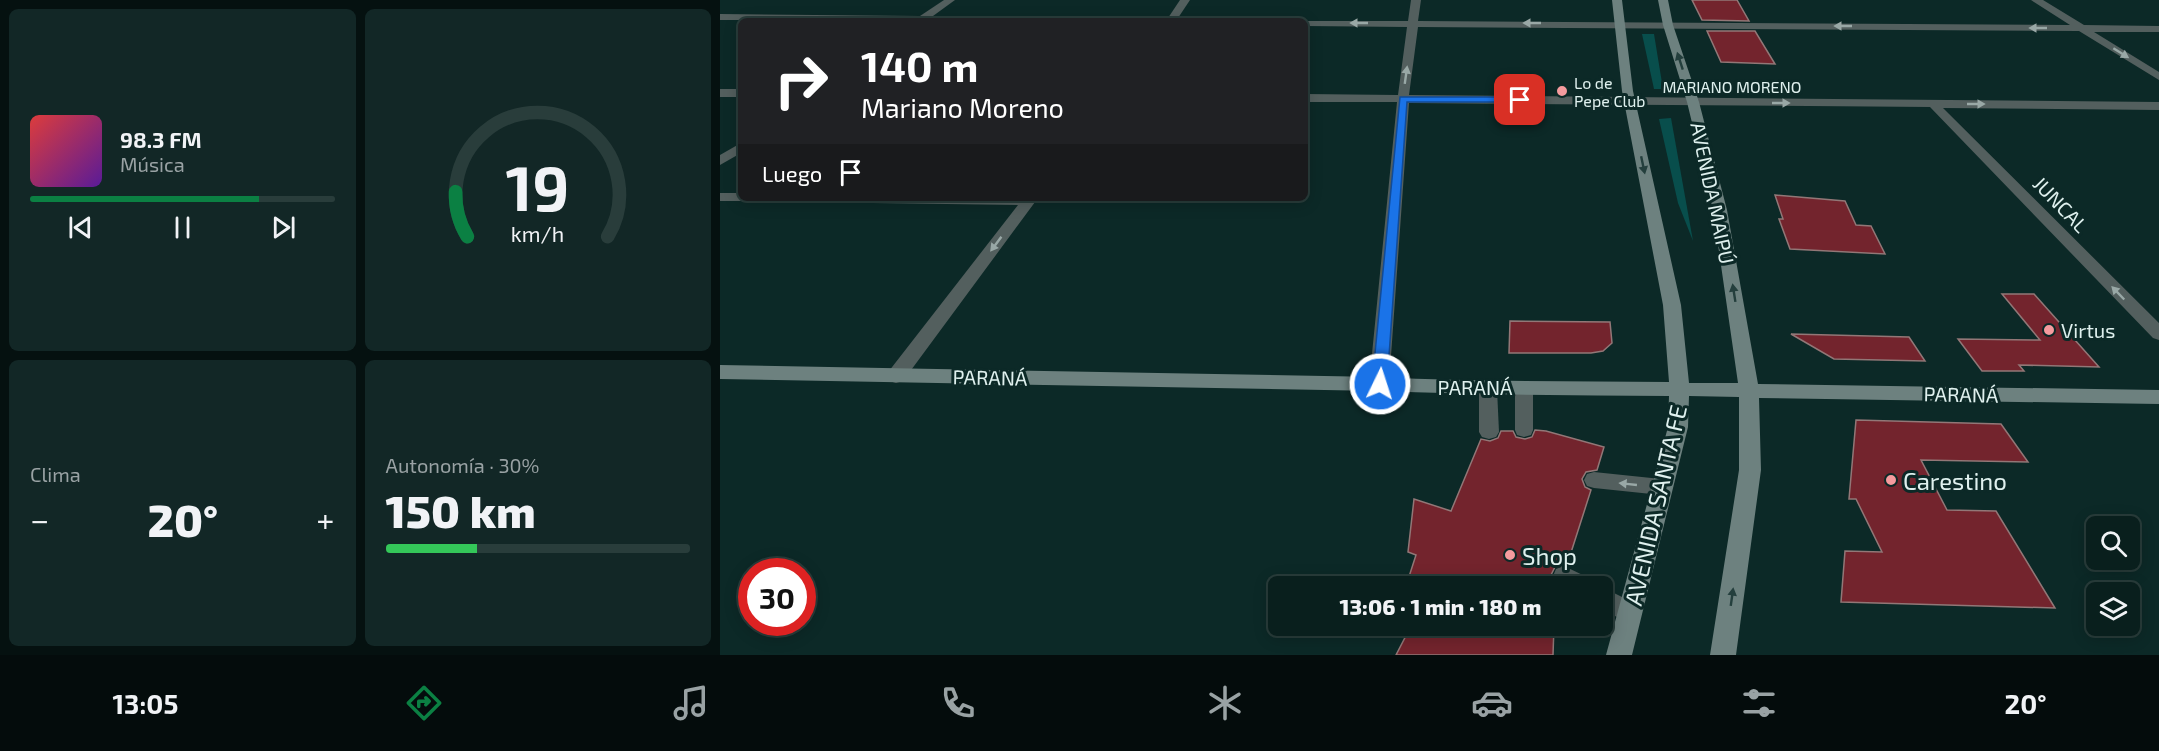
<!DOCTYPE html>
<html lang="es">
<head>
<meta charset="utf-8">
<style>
	body { margin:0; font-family:"Exo 2",sans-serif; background:#122726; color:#f1f3f6; height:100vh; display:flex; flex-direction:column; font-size:22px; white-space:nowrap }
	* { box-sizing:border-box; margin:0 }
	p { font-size:20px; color:#99a2a4 }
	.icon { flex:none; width:33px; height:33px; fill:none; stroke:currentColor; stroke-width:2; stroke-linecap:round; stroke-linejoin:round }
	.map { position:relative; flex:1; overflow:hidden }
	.panel { display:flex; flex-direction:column; gap:9px; padding:9px; background:#051110; width:720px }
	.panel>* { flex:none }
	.hud { position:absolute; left:18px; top:18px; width:570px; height:183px; border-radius:9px; box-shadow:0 3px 15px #0003,0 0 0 2px #293d3b; background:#202124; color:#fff; overflow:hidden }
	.controls { position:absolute; left:1366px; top:516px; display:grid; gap:12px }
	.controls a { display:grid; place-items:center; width:54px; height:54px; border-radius:9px; background:#091f1d; box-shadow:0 3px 15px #0003,0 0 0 2px #293d3b; font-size:30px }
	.speed { position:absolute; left:18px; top:558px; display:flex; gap:12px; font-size:30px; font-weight:700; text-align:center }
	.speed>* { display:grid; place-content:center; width:78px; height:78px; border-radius:50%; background:#091f1d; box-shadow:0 3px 15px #0003,0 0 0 2px #293d3b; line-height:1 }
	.speed .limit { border:9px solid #d22; background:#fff; color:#111 }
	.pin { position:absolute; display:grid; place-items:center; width:51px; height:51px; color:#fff; margin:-26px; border-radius:12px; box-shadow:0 3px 9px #0006 }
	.me { position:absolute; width:66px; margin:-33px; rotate:4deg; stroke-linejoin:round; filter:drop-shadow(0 0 4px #0008) }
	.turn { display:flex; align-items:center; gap:21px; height:126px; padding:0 24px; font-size:27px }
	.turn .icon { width:78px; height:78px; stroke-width:2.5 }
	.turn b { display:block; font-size:42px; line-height:51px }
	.then { display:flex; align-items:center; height:57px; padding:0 24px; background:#0003; gap:12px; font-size:22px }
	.big { font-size:45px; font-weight:800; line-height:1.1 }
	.panel .tile { flex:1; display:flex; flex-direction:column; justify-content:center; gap:9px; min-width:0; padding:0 21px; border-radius:9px; background:#122726 }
	.panel .dial { align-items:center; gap:0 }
	.dial svg { height:156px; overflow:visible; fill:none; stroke:#293d3b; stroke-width:7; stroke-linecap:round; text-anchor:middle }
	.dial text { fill:#f1f3f6; stroke:none }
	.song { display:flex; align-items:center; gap:18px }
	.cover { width:72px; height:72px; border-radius:9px; background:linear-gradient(135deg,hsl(0 70% 55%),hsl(270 70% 35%)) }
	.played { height:6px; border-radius:3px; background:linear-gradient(90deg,#0b8043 75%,#293d3b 75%) }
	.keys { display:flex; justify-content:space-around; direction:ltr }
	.heat { display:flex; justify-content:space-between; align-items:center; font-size:33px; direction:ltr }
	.charge { height:9px; border-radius:4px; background:linear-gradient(90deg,#34c759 30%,#293d3b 0) }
	.panel .tiles { flex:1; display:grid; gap:9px; grid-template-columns:repeat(2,1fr) }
	.trip { position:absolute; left:548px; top:576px; width:345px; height:60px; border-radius:9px; background:#091f1d; box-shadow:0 3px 15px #0003,0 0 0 2px #293d3b; font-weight:800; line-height:60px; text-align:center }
	.tabs { display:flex; height:96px; justify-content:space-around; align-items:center; background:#040c0c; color:#99a2a4 }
	.tabs .icon { width:42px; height:42px }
	.tabs .active { color:#0b8043 }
	.tabs b { font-size:27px; color:#f1f3f6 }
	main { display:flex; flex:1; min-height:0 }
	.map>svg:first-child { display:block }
	.green { fill:#084e4c }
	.building { fill:#73242d; stroke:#927777; stroke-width:1.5 }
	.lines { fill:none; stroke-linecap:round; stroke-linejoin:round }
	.lane { fill:#535f5e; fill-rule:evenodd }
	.street { fill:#535f5e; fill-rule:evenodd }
	.secondary { fill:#6d817f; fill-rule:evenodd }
	.oneway { fill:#99a8a6 }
	.oneway2 { fill:#243f3d }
	.route { fill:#1a73e8; stroke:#114b97; stroke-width:1.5 }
	.poi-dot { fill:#f59b9e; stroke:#0c2927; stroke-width:2 }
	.labels { text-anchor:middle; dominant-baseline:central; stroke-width:6; stroke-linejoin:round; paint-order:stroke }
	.far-poi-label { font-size:16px; fill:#dff0ee; stroke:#0c2927; text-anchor:start }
	.far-street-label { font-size:16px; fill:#dff0ee; stroke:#0c2927 }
	.street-label { font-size:20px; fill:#dff0ee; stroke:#0c2927 }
	.poi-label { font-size:20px; fill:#dff0ee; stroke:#0c2927; text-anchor:start }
	.near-poi-label { font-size:24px; fill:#dff0ee; stroke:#0c2927; text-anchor:start }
	.near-street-label { font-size:24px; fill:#dff0ee; stroke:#0c2927 }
</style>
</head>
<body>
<main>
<section class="panel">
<div class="tiles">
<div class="tile">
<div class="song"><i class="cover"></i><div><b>98.3 FM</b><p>Música</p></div></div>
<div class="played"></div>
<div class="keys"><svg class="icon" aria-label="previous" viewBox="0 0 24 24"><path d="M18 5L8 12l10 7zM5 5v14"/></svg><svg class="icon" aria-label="pause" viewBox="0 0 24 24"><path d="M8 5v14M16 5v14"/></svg><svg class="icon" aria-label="next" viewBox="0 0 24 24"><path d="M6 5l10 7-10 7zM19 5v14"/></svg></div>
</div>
<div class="tile dial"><svg viewBox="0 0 100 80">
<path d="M14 69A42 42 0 1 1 86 69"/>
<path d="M14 69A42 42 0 0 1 8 46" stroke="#0b8043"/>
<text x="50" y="56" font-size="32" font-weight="700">19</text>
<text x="50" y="72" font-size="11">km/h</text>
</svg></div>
<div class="tile"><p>Clima</p>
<div class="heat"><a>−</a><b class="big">20°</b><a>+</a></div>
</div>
<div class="tile"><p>Autonomía · 30%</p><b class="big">150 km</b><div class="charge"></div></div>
</div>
</section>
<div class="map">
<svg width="1439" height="655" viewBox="0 0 1439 655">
	<rect width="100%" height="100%" fill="#0c2927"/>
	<g class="green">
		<path d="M922 34H934L943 89H934Z"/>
		<path d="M951 118 973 241 958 203 939 119Z"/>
	</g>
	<g class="building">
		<path d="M972 0H1017L1029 21 982 20Z"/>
		<path d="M987 31H1035L1055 64 1001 62Z"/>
		<path d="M1055 195 1125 201 1136 225 1151 226 1165 254 1070 249 1059 219H1063Z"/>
		<path d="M1282 294H1314L1379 367 1299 365 1304 371H1262L1238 339 1320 340Z"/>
		<path d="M790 321 890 322 892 343 883 351 871 353H789Z"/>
		<path d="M1071 334 1189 337 1205 361 1114 359Z"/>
		<path d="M1136 420 1281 424 1308 462 1201 460 1227 510 1276 511 1335 608 1121 602 1125 551 1162 552 1136 499H1129Z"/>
		<path d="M815 430 826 431 884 447 877 470 866 472 862 479 865 487 871 490 847 565 835 567 831 575 834 582 840 586H686L696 555 688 552 694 499 731 511 761 439 770 441 778 438 781 431H793L796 437 805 439 812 437Z"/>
		<path d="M691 626H834L833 655H676Z"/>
	</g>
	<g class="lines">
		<g class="lane">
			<path d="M804 381 810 383 813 387V430L811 435 804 437 797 435 795 430V387L798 383Z"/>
			<path d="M768 383 774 385 777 389 779 432 776 437 769 439 762 437 759 432V389L762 385Z"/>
			<path d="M874 472 941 479 948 481 951 487 948 493 941 495 874 488 867 486 864 480 867 474Z"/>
			<path d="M844 566 871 579 874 586C859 586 840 591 833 576L836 569Z"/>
			<path d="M882 587 918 605 922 613 918 621 910 624 882 609Z"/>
		</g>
		<g class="street">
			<path d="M224 0H235L213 16 359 18 364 21 0 20V14L200 16Z"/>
			<path d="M460 0H470L456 21H446Z"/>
			<path d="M691 0H701L698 21 1350 25 1311 0H1323L1364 25 1439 26V32H1374L1439 72V80L1359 31 698 27 689 95 1439 102V110L1223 108 1439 323V340L1433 338 1210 107 689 103 669 384 666 389 659 391 652 389 649 384 677 102H585V94L678 95 687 27 585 26V21H581H688Z"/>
			<rect x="0" y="89" width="21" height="8"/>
			<path d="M21 143V153L0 165V155Z"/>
			<path d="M0 193H21V198H28L21 201H0Z"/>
			<path d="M73 198H318L183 381 176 383 169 381 166 376 169 371 298 205 80 202Z"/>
		</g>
		<path class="secondary" d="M892 0H902L913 91 961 305 969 383H1018L993 210 967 102 943 25 938 0H948L953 25 979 102 1007 210 1038 384 1439 390V404L1039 398 1041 470 1016 655H990L1019 470V397L969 396 968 427 912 655H886L948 427 949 396C852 395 756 395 659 391L0 379V365L659 377C756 382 852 381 949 382L943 305 902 91Z"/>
	</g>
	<defs><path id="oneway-solid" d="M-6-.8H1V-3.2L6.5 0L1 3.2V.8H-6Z" transform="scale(1.5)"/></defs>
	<g class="oneway">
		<use href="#oneway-solid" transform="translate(639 23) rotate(-180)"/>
		<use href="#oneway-solid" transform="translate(812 23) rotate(-180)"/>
		<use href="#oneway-solid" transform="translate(1123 26) rotate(-180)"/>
		<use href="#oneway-solid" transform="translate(1318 28) rotate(-180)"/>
		<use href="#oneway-solid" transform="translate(1401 53) rotate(32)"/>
		<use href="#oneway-solid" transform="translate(686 75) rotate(-82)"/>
		<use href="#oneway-solid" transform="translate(1061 103)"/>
		<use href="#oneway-solid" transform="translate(1256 104)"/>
		<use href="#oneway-solid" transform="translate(276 244) rotate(127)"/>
		<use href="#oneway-solid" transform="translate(1398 293) rotate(-134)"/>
		<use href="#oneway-solid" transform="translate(908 484) rotate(-174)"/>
	</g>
	<g class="oneway2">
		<use href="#oneway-solid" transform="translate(960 61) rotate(-108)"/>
		<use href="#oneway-solid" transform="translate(923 165) rotate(78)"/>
		<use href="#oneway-solid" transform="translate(1014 293) rotate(-99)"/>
		<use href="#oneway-solid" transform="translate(1012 597) rotate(-82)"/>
	</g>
	<path class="route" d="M680 97H800L804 100 800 102H687L667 384 660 389 652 384Z"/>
	<g class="poi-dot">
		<circle cx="842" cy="91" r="6"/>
		<circle cx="1329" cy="330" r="6"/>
		<circle cx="1171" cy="480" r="6"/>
		<circle cx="790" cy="555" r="6"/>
	</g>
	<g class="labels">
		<g class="far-poi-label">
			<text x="854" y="82">Lo de<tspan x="854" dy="18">Pepe Club</tspan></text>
		</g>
		<g class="far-street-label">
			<text x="1012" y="86">MARIANO MORENO</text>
		</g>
		<g class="street-label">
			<text transform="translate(993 193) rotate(78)">AVENIDA MAIPÚ</text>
			<text transform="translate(1341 204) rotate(46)">JUNCAL</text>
			<text transform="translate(270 377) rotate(1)">PARANÁ</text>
			<text x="755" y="387">PARANÁ</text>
			<text transform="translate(1241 394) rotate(1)">PARANÁ</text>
		</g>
		<g class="poi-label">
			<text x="1341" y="330">Virtus</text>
		</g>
		<g class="near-poi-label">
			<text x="1183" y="480">Carestino</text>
			<text x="802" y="555">Shop</text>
		</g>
		<g class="near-street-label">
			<text transform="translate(935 505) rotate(-77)">AVENIDA SANTA FE</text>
		</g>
	</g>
</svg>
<div class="controls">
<a><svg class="icon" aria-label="search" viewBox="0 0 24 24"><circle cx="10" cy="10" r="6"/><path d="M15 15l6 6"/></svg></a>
<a><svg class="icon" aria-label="layers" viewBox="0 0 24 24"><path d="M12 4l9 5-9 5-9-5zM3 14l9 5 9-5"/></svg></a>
</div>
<div class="speed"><div class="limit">30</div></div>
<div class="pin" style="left:800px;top:100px;background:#d93025"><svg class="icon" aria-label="arrive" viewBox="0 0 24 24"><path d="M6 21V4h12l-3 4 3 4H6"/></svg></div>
<svg class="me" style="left:660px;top:384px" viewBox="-20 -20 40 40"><circle r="17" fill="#1a73e8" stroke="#fff" stroke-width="3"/><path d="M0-11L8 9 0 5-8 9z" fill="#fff"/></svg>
<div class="trip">13:06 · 1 min · 180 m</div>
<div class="hud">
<div class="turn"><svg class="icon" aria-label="right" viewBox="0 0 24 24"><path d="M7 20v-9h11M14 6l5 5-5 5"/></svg><div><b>140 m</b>Mariano Moreno</div></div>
<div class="then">Luego<svg class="icon" aria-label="arrive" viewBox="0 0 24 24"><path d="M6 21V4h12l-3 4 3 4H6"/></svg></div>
</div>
</div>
</main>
<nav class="tabs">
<b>13:05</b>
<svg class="icon active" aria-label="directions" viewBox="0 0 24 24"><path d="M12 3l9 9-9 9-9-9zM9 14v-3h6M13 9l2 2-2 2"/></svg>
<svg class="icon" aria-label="music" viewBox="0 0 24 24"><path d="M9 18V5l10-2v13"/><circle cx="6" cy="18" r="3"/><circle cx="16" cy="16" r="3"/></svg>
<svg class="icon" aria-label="phone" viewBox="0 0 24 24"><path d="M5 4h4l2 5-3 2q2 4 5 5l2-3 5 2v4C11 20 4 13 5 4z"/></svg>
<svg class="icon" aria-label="climate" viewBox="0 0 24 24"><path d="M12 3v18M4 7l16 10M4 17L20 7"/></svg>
<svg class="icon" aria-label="car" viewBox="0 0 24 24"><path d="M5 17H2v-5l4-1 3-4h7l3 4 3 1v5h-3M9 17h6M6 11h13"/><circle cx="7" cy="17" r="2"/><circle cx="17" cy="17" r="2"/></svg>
<svg class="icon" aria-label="filters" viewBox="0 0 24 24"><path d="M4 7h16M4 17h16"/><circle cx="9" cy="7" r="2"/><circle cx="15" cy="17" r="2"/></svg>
<b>20°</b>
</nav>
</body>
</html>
